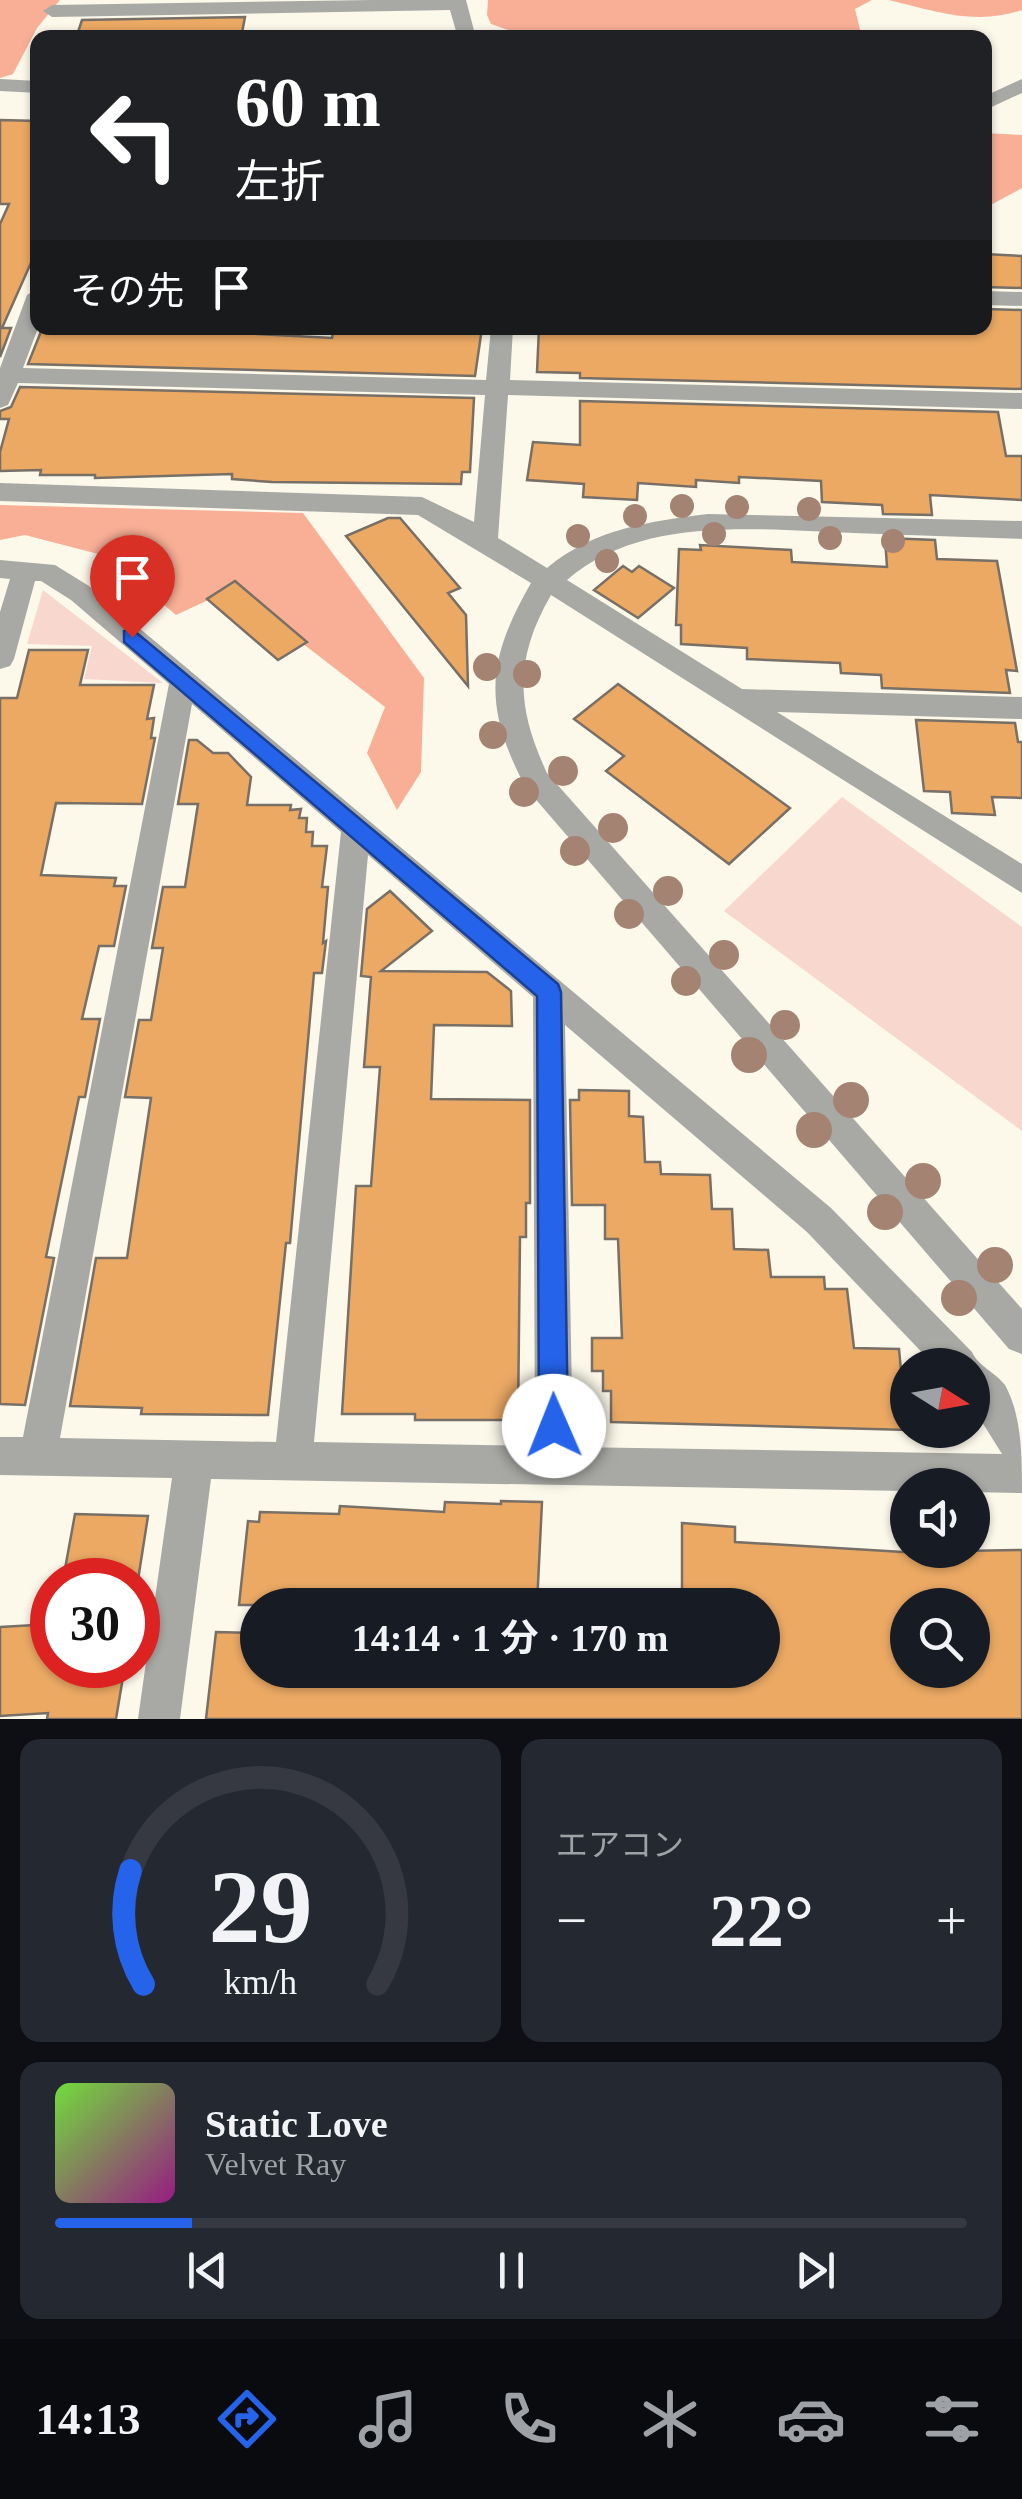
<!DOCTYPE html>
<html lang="ja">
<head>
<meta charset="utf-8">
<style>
	body { margin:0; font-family:"Times New Roman","Noto Sans JP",serif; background:#242831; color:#f1f3f6; height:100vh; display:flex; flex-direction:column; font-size:38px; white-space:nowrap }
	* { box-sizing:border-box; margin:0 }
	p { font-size:32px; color:#9ea1a6 }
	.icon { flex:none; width:55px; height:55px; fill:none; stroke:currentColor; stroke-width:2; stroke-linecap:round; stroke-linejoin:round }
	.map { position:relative; height:1719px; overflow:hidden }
	.panel { display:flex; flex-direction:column; gap:20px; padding:20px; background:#0d0f14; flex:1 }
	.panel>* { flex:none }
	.hud { position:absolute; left:30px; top:30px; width:962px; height:305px; border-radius:20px; box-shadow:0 2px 8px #0004; background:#202124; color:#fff; overflow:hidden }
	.needle { width:65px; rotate:101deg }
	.fabs { position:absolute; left:890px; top:1348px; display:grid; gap:20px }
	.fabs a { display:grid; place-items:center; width:100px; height:100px; border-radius:50%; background:#171b24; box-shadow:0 2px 8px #0004; font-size:50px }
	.speed { position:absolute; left:30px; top:1558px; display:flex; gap:20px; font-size:50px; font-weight:700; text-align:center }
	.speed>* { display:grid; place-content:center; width:130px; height:130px; border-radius:50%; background:#171b24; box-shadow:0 2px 8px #0004; line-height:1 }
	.speed .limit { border:15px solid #d22; background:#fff; color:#111 }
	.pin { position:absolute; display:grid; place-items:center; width:85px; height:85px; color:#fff; margin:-102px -42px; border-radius:50% 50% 50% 0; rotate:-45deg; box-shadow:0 0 10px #0007 }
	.pin .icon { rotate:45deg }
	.me { position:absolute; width:110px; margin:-55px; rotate:359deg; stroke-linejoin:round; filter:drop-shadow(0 0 8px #0008) }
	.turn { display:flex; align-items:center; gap:35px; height:210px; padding:0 40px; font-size:45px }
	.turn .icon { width:130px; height:130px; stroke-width:2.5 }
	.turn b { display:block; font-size:70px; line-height:85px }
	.then { display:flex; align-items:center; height:95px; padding:0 40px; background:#0003; gap:20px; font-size:38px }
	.big { font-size:75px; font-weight:700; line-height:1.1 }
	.panel .tile { flex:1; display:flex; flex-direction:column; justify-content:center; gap:15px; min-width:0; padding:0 35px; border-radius:20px; background:#242831 }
	.panel .dial { align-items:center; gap:0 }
	.dial svg { height:260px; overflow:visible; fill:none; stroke:#363941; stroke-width:7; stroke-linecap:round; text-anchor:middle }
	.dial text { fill:#f1f3f6; stroke:none }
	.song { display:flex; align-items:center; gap:30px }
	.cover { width:120px; height:120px; border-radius:15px; background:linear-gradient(135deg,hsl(100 70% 55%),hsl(310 70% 35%)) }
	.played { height:10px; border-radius:5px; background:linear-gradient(90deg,#2563eb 15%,#363941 15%) }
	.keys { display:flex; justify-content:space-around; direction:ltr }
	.heat { display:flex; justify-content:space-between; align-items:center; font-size:55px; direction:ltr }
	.panel .tiles { flex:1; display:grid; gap:20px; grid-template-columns:1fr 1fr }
	.tile:last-child { grid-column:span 2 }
	.trip { position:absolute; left:240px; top:1588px; width:540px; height:100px; border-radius:50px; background:#171b24; box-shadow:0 2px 8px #0004; font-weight:700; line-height:100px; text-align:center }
	.tab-bar { display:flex; height:160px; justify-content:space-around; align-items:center; background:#090b0e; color:#9ea1a6 }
	.tab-bar .icon { width:70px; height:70px }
	.tab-bar .active { color:#2563eb }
	.tab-bar b { font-size:45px; color:#f1f3f6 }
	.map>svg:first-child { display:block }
	.green { fill:#f8d8ce }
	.forest { fill:#f8af96 }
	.building { fill:#eba964; stroke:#786f66; stroke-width:2.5; fill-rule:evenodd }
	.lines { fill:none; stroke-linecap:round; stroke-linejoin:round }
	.minor { fill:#a8a9a4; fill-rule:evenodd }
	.tree { fill:#a48372 }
	.route { fill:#2563eb; stroke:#184099; stroke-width:2.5 }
</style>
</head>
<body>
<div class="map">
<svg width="1022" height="1719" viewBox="0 0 1022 1719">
	<rect width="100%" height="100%" fill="#fcf8ea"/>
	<g class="green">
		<path d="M43 590 163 683 84 679 92 646 27 644Z"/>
		<path d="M842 797 1022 927V1131L724 911Z"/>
	</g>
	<g class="forest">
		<path d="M0 0H60L37 28 13 74 0 78Z"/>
		<path d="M488 0H872L855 9 862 38 528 37 491 24 487 15Z"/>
		<path d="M889 0H1022V10C976 26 934 11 889 0Z"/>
		<path d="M985 133 1022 135V188L985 208Z"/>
		<path d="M0 505 303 513 424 678 421 772 397 810 367 753 385 707 232 589 176 615 106 556 25 535 0 540Z"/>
	</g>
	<g class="building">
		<path d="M245 17 241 38 77 35 82 20Z"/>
		<path d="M0 120 38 121V247L2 328H11L0 357V224L9 204H0Z"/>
		<path d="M985 254 1022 256V288L985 287Z"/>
		<path d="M985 309 1022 310V389L580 378V373L537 372 539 328H985Z"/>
		<path d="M334 328H482L475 376 28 364 42 329 259 330 258 334 332 338Z"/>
		<path d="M20 387 474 398 470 472H462L461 484 272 482 232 479V474L95 478V475H40L41 470 0 471V452L9 419H0V411L11 407Z"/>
		<path d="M580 401 998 412 1006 456H1022V500L930 495 932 515 883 514 882 505 822 502 821 481 739 477V483L696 480V487L638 483 637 500 583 497 584 484 527 480 533 442 580 445Z"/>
		<path d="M388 518H400L460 588 448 593 466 615 468 686 346 536Z"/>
		<path d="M885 538 935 540 937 559 997 561 1017 671 1006 670 1010 693 882 688 881 675 841 673 840 663 747 659V648L681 644V625H676L679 549 701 550 700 545 791 550 792 562 887 567Z"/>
		<path d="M623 566 632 572 639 566 674 588 638 618 594 590Z"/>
		<path d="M235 581 307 642 278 660 207 599Z"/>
		<path d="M29 650H88L80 685H154L147 719 154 718 151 738H155L142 804 56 803 41 875 116 878 114 886H126L114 946H99L82 1019H100L85 1097H79L46 1257 54 1258 25 1405 0 1404V698H17Z"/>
		<path d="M618 684 790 808 729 864 606 771 624 756 574 719Z"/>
		<path d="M916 720 1015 723 1018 742H1022V798L992 797 995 815 952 813 950 792 924 791Z"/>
		<path d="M189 740H197L213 753H228L251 777 247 805H291L290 810 301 809 299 818H307L306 832H313L312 846H327L322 887H328L323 943 326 941 322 973H314L290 1243H286L268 1415 141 1414 142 1408 70 1406 96 1258H127L151 1098 125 1097 139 1020H151L163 948H152L163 887H185L198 804H178Z"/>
		<path d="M390 891 432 931 381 971 487 972 511 991 512 1026 434 1025 431 1099 530 1100V1203H526V1237H520L518 1420H415V1414H342L356 1186H371L380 1067H364L371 977 361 976 367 909Z"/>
		<path d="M579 1090 629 1091V1116L643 1117 645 1162H660L661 1174 710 1175 712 1209H732L734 1249 768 1250 771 1277H824L825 1289H847L854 1348 899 1349 902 1381H908V1430L611 1422V1391H603V1371H592V1338H622L618 1239H605V1205H572L570 1100H579Z"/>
		<path d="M501 1501 542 1502 537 1605H239L248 1521 259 1522 260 1512 339 1514 340 1506 444 1512 445 1502 501 1504Z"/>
		<path d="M75 1514 148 1516 138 1580H63Z"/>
		<path d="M682 1523 735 1527V1542L903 1552 1022 1550V1719H206L216 1632 258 1633V1670H762V1605H682ZM908 1605H972V1670H908Z"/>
		<path d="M52 1624V1665H125L116 1719H47L48 1713 0 1716V1627Z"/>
	</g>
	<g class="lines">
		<g class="minor">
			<path d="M372 0H466L476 38H458L450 10 52 17 43 11 52 5Z"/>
			<path d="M0 79 38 81V93L0 91Z"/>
			<path d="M1022 79V93L985 110V96Z"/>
			<path d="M38 288V328L23 368 486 380 491 328H513L510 380 1022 393V409L508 395 498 538 547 568C593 529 651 521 708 514L1022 521V539C966 537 910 535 854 533 761 530 642 514 567 580L742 689 1022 697V719L777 712 1022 864V893L551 595C514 659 516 707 547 773L1022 1309V1354L1009 1349 526 788C483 707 486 661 531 583L418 515 0 501V483L422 497 474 522 485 395 18 383 8 405 0 408V368L27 295Z"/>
			<path d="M985 291 1022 292V306L985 305Z"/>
			<path d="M0 560 55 565 89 586 831 1208 972 1352C978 1366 995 1372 1005 1385 1022 1416 1022 1456 1022 1493L972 1492V1485H908V1491L211 1479 180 1719H138L172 1478 0 1475V1437H23L169 684 71 600 41 581H35L14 659 10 666 0 669V612L10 579 0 578ZM192 704 341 832 276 1442 60 1438ZM368 855 533 997 535 1446 314 1442ZM565 1025 807 1232 934 1365H972V1406L1002 1454 573 1447Z"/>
		</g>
	</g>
	<g class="tree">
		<circle cx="682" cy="506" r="12"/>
		<circle cx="737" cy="507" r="12"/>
		<circle cx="809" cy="509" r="12"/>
		<circle cx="635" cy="516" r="12"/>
		<circle cx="714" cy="534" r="12"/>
		<circle cx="578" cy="536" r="12"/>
		<circle cx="830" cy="538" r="12"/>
		<circle cx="893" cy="541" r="12"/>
		<circle cx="607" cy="561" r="12"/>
		<circle cx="487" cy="667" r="14"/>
		<circle cx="527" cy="674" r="14"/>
		<circle cx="493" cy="735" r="14"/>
		<circle cx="563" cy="771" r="15"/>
		<circle cx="524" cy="792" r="15"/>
		<circle cx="613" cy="828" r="15"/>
		<circle cx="575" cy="851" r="15"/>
		<circle cx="668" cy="891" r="15"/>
		<circle cx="629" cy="914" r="15"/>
		<circle cx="724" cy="955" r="15"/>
		<circle cx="686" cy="981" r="15"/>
		<circle cx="785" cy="1025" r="15"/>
		<circle cx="749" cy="1055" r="18"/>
		<circle cx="851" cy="1100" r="18"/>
		<circle cx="814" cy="1130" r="18"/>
		<circle cx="923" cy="1181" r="18"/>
		<circle cx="885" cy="1212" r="18"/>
		<circle cx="995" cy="1265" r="18"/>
		<circle cx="959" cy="1298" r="18"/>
	</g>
	<path class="route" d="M132 629 558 984 561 992 568 1426 564 1436 554 1441 544 1436 539 1426 537 996 124 642V631Z"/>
</svg>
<div class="fabs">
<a><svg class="needle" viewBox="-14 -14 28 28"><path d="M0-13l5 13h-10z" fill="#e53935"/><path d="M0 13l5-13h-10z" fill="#9ea1a6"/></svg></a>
<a><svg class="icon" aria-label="sound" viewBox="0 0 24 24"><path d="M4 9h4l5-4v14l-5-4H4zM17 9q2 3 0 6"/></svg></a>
<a><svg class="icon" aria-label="search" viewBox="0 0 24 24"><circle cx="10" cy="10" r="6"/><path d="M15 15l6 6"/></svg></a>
</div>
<div class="speed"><div class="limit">30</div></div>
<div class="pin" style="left:132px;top:637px;background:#d93025"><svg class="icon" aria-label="arrive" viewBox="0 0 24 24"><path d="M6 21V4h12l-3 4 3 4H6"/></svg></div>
<svg class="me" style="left:554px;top:1426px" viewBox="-20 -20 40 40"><circle r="19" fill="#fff"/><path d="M0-13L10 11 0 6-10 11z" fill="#2563eb"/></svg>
<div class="trip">14:14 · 1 分 · 170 m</div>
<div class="hud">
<div class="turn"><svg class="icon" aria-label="left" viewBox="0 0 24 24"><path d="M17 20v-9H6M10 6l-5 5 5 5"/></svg><div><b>60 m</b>左折</div></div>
<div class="then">その先<svg class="icon" aria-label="arrive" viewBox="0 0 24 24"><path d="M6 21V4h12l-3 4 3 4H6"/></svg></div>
</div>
</div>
<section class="panel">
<div class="tiles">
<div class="tile dial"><svg viewBox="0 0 100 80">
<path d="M14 69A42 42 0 1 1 86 69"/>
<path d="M14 69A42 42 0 0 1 10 34" stroke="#2563eb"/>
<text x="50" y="56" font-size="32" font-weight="700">29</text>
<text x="50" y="72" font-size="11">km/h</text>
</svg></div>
<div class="tile"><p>エアコン</p>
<div class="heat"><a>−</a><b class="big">22°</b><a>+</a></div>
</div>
<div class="tile">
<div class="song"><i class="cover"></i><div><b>Static Love</b><p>Velvet Ray</p></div></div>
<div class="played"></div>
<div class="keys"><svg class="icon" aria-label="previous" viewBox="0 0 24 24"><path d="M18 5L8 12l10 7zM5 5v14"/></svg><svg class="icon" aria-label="pause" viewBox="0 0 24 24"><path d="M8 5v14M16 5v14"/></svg><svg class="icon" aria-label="next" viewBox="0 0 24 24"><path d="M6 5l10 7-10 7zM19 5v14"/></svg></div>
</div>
</div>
</section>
<nav class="tab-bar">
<b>14:13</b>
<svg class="icon active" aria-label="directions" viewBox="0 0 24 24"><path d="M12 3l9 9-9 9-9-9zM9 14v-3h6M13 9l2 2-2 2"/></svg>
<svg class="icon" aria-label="music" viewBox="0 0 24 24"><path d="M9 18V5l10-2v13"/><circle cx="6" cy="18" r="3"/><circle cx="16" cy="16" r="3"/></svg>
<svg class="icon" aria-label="phone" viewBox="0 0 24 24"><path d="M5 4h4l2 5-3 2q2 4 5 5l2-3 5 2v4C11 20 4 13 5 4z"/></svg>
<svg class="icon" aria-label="climate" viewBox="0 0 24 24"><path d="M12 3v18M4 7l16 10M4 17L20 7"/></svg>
<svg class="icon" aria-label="car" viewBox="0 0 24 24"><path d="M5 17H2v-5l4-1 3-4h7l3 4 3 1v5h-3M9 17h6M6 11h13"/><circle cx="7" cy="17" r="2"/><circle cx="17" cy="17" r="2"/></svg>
<svg class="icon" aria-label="filters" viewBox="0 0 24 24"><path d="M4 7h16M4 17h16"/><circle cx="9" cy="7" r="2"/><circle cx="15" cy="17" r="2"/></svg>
</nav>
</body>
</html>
